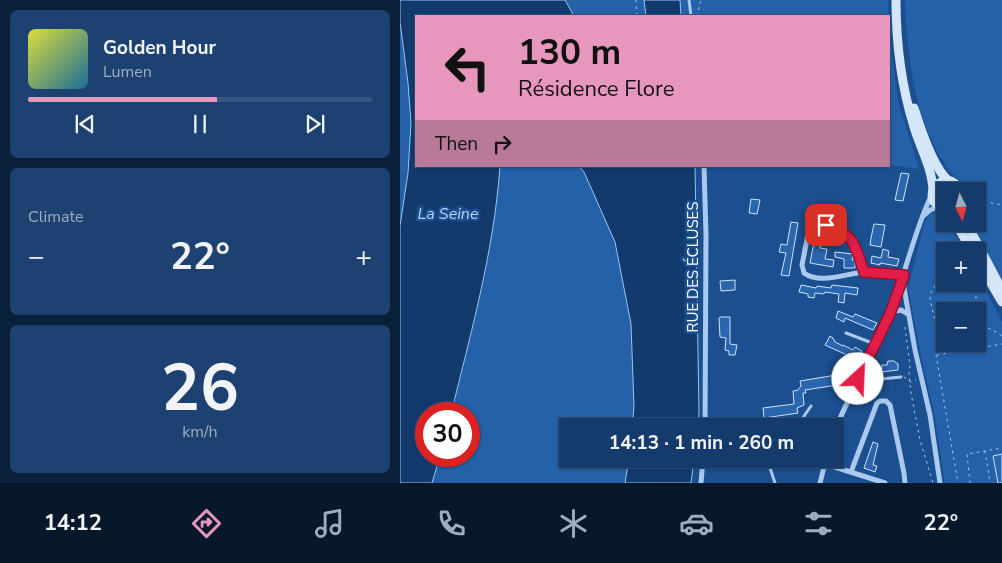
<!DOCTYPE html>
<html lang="en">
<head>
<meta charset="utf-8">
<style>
	body { margin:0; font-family:"Nunito Sans",sans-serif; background:#1d4271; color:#f1f3f6; height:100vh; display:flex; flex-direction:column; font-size:19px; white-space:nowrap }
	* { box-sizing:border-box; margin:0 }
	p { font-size:16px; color:#9dadc1 }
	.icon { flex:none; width:28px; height:28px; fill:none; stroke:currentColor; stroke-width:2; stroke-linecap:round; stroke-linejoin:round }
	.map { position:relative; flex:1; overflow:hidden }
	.side { display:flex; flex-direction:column; gap:10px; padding:10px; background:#0b203b; width:400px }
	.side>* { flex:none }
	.top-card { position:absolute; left:15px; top:15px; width:475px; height:152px; border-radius:0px; box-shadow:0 1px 4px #0004,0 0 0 1px #33557e; background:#e797bd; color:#111; overflow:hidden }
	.needle { width:32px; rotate:174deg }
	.fabs { position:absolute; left:536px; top:182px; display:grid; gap:10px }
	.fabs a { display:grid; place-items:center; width:50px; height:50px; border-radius:0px; background:#143b6b; box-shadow:0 1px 4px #0004,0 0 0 1px #33557e; font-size:25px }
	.speed { position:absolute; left:15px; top:402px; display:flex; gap:10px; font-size:25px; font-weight:700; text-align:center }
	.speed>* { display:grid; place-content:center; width:65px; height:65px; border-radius:50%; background:#143b6b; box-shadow:0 1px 4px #0004,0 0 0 1px #33557e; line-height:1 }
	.speed .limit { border:8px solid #d22; background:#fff; color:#111 }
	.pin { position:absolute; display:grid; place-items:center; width:42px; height:42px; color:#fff; margin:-21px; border-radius:10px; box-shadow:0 2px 8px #0006 }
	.me { position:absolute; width:55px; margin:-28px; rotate:25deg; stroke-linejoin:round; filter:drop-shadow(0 0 4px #0008) }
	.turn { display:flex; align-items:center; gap:18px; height:105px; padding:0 20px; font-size:22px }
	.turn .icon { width:65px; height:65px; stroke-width:2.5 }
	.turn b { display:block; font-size:35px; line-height:42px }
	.then { display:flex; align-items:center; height:48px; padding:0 20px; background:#0003; gap:10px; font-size:19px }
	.big { font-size:38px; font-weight:700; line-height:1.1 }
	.side .widget { flex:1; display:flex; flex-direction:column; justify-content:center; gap:8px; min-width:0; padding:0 18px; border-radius:8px; background:#1d4271 }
	.side .dial { align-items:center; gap:0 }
	.dial b { font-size:65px; line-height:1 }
	.song { display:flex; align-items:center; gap:15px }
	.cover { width:60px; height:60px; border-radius:8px; background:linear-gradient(135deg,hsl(60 70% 55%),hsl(200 70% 35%)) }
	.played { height:5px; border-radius:2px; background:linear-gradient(90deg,#e797bd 55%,#33557e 55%) }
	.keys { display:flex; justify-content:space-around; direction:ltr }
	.heat { display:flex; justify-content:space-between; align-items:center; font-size:28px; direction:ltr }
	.trip { position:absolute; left:159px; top:418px; width:285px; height:50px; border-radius:0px; background:#143b6b; box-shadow:0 1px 4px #0004,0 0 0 1px #33557e; font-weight:700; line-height:50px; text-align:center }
	.dock { display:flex; height:80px; justify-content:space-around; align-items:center; background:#08182b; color:#9dadc1 }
	.dock .icon { width:35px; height:35px }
	.dock .current { color:#e797bd }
	.dock b { font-size:22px; color:#f1f3f6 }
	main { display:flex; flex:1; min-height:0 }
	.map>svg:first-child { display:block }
	.green { fill:#2461a8; fill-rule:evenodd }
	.water { fill:#123a6d; stroke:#9cc4f0 }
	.building { fill:#2a66ad; stroke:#cfe3fa }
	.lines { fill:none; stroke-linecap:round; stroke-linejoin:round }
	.path { stroke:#a9c9ee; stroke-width:1; stroke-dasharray:2.5 4; stroke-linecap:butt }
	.lane { stroke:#a9c9ee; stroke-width:3 }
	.street { stroke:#a9c9ee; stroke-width:5 }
	.secondary { stroke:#d6e6fa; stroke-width:9 }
	.route-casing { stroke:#92132f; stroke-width:12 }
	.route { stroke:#e11d48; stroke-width:9 }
	.labels { text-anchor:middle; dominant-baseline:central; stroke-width:5; stroke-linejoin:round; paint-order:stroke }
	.street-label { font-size:15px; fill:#fff; stroke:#1b4f8f }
	.water-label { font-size:16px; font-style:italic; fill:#b5d3f5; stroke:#1b4f8f }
</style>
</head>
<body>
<main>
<section class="side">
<div class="widget">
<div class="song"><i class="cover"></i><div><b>Golden Hour</b><p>Lumen</p></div></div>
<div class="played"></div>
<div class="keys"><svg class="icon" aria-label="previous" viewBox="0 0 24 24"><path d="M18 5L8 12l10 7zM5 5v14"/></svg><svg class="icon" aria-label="pause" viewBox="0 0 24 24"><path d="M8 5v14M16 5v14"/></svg><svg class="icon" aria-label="next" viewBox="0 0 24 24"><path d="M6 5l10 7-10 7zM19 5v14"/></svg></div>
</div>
<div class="widget"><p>Climate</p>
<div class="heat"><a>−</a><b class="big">22°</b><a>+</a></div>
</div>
<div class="widget dial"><b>26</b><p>km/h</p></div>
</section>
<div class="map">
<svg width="602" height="483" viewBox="0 0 602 483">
	<rect width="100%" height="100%" fill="#1b4f8f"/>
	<g class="green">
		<path d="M165 0H244L246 16H174Z"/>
		<path d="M280 0H488V16H281Z"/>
		<path d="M505 0H602V283L573 224H578V191H566C565 181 553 176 547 168 542 160 536 150 532 141 512 97 507 49 505 0Z"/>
		<path d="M0 22C4 55 10 89 11 122 11 157 5 192 0 226Z"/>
		<path d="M489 32 498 102 519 169 489 165Z"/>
		<path d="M100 166H179L184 172 215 241 231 324 234 407 232 426H168V459H229L225 483H32L40 456H69V414H51C71 332 94 251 100 166Z"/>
		<path d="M531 213C547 215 556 238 564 251H545V284H578V275L602 322V483H545L535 418 521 356 508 288 525 221ZM545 311H578V344H545Z"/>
	</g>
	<g class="water">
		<path d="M0 0H165L174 16H16V166H100C94 251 71 332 51 414H26V456H40L32 483H0V226L8 173 11 123 8 83 0 22Z"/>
		<path d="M244 0H280L281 16H246Z"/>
		<path d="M179 166H295L299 413 297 426H232L234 407 231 324 215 242 184 172Z"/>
		<path d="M229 459H294L291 483H225Z"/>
	</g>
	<g class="building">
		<path d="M501 173 509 174 503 201 495 200Z"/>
		<path d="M351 199 360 200 357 214 349 213Z"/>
		<path d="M391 222 398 223 389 276 381 275 386 253 379 252 381 244 387 245Z"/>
		<path d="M474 224 485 225 481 247 470 245 471 238Z"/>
		<path d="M415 237 422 238 420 248 427 249 425 259 434 260 433 267 410 263Z"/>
		<path d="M483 249 489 251 488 257 499 259 497 266 480 263V265L471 263 472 256 481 258Z"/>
		<path d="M435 252 453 254 452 260H455V268H444V259L435 257Z"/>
		<path d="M335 280V290L321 291 320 281Z"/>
		<path d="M401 285 416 288 417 286 431 288 432 285 458 288 457 295 445 293 444 303 438 302 439 294 425 292 424 294 415 293 414 298 408 297V294L399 292Z"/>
		<path d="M438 311 453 317 455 314 477 323 473 330 445 318 444 322 436 318Z"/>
		<path d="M321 317H330V344L337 345 335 355H329V351L325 350 326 338 320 337 319 318Z"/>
		<path d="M430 336 433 338 435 342 443 346V345L453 350 455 347 462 351 459 358 449 353 447 355 425 345Z"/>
		<path d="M488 361H494L498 364V370L481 372 482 365H487Z"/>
		<path d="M436 375 437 385 405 390 406 393H403L404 405 397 408 398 413 364 418 363 408 394 404 393 391 398 390 401 386 400 381Z"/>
		<path d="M473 442 478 444 473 465 477 466 475 472 464 468Z"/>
		<path d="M602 454V483H598L593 456Z"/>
	</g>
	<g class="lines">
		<g class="path">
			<path d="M236 0 237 16"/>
			<path d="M297 16 301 0"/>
			<path d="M578 200 602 205"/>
			<path d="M545 277 536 284 531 292 530 299 537 330 536 355 558 483"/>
			<path d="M571 284C578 293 576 301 575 311"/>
			<path d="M578 320C582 327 595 330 602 336"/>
			<path d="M505 327 510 366 509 375 511 393 520 440 533 483"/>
			<path d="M537 355 602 344"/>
			<path d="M504 377 511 382 516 380"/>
			<path d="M585 451 590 483"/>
			<path d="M570 483 567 454 602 448"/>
		</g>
		<g class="lane">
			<path d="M289 0 291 16"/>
			<path d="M446 333 475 344"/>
			<path d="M459 380 461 381 501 377"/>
			<path d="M381 426 387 423 402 419 411 406"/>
			<path d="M373 459 370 468 375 483"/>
		</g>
		<g class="street">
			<path d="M304 166 306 235 305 426"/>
			<path d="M523 216 530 210 539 207"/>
			<path d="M464 272C461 262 459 250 453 241 447 231 420 220 410 224L402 265 404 273C420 285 447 273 465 272 477 272 492 273 504 275"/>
			<path d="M503 282 515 350 530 415 540 483"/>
			<path d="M491 312 501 310 508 314"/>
			<path d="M435 430C451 390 475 352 491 312 505 274 514 232 531 196"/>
			<path d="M425 464 485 483"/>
			<path d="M451 472 477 403 480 401H486L490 405 504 473 505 483"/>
			<path d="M301 483 303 459"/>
			<path d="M420 483 426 459"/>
		</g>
		<g class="secondary">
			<path d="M496 0C496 43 501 85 514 127 520 147 532 168 533 190"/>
			<path d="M514 108C520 127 533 169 549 181"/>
			<path d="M545 208C514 201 547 162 560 191"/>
			<path d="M556 224 572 251"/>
			<path d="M567 224 602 290"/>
			<path d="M578 261 602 302"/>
		</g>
	</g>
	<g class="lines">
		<defs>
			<path id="route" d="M426 225C455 234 455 246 464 272L504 275 490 314 458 379"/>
		</defs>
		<use href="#route" class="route-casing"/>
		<use href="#route" class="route"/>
	</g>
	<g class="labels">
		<g class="street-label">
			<text transform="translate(293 267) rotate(-90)">RUE DES ÉCLUSES</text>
		</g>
		<g class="water-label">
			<text x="48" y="214">La Seine</text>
		</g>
	</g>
</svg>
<div class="fabs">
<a><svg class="needle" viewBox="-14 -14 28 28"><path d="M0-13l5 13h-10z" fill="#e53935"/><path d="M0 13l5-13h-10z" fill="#9dadc1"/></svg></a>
<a>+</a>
<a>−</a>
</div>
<div class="speed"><div class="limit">30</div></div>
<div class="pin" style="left:426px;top:225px;background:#d93025"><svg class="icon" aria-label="arrive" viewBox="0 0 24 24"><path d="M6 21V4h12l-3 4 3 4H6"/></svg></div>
<svg class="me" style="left:458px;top:379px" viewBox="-20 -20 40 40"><circle r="19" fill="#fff"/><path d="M0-13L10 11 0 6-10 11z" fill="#e11d48"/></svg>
<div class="trip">14:13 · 1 min · 260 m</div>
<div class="top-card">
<div class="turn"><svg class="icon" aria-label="left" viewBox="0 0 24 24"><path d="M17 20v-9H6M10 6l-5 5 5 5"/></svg><div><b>130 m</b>Résidence Flore</div></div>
<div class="then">Then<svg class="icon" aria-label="right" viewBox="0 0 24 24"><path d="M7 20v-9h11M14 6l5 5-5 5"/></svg></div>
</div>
</div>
</main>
<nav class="dock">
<b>14:12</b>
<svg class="icon current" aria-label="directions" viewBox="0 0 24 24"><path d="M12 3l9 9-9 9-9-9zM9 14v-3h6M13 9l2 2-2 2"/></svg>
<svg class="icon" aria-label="music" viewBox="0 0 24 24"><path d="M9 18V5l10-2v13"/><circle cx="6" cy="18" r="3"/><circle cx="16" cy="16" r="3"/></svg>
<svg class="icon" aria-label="phone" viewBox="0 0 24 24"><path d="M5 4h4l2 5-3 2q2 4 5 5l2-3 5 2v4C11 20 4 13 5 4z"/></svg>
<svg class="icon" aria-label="climate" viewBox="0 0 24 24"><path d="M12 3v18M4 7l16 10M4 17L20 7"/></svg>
<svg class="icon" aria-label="car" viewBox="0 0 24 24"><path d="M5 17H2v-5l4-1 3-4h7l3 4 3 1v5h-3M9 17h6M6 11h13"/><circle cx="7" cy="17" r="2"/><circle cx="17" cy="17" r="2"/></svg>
<svg class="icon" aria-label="filters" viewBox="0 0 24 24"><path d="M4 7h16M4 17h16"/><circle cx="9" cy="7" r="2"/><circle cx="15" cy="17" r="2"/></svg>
<b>22°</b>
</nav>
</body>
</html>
